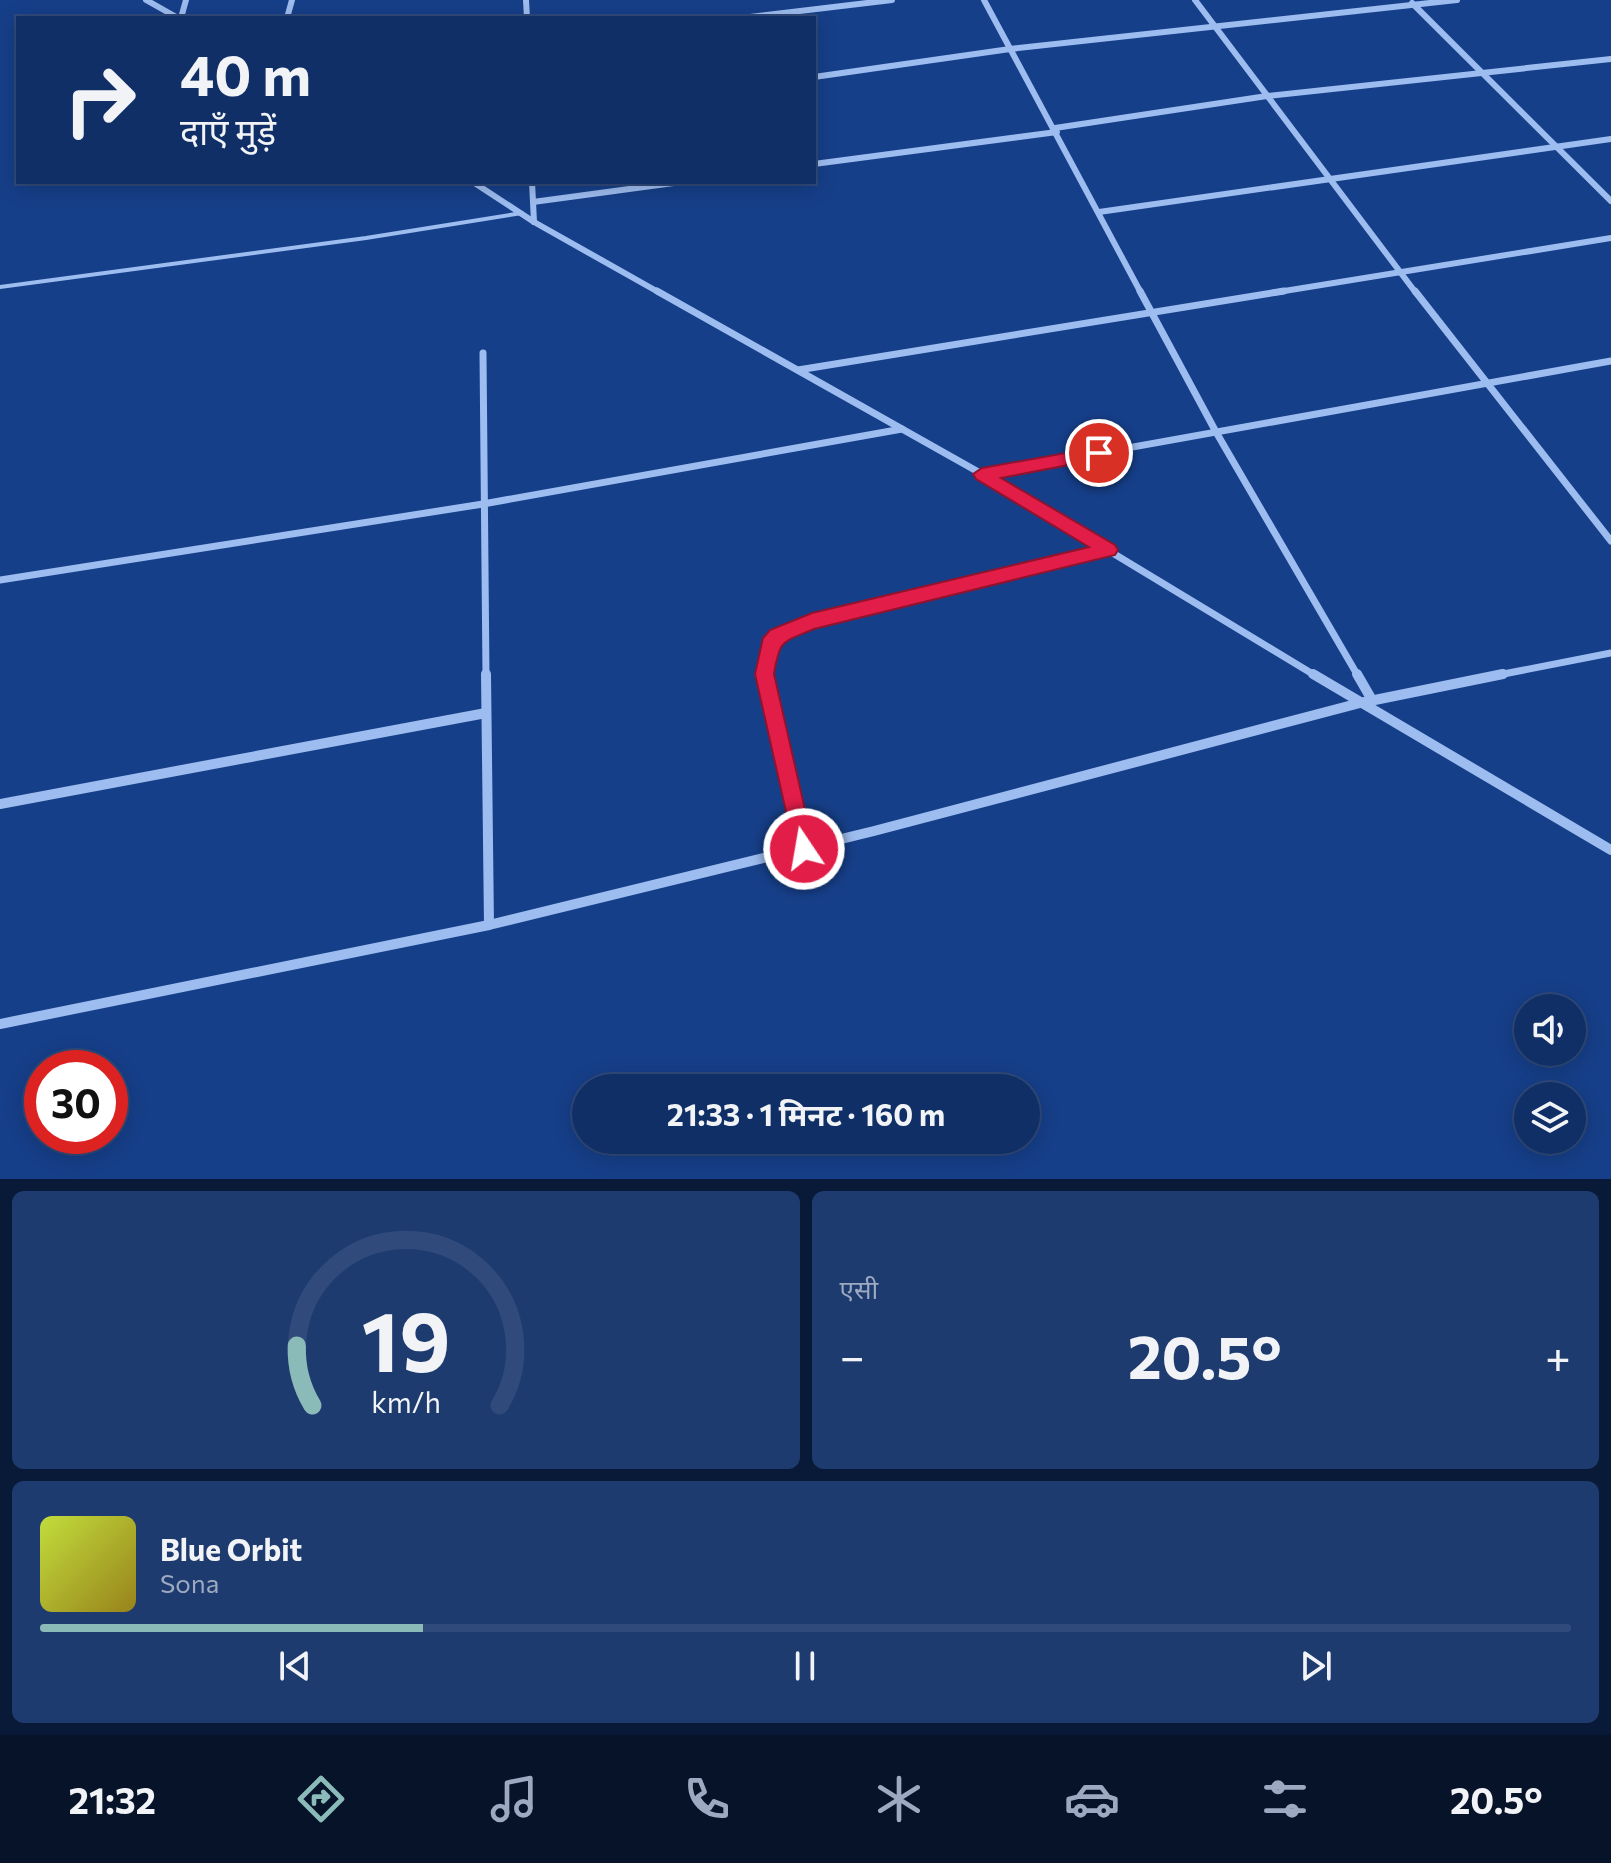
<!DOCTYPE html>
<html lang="hi">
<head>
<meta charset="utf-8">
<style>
	body { margin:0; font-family:Commissioner,"Noto Sans Devanagari",sans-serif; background:#1e3b70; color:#f1f3f6; height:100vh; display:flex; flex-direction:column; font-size:30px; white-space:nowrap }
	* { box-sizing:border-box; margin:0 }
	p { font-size:26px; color:#9ca9c0 }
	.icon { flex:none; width:44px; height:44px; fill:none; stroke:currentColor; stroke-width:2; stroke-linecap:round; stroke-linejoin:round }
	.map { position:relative; height:1179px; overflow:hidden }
	.drawer { display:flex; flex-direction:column; gap:12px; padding:12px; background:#091a39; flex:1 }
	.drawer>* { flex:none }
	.hud { position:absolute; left:16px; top:16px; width:800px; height:168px; border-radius:0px; box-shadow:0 4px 20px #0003,0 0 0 2px #304a7b; background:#102f67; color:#f1f3f6; overflow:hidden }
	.fabs { position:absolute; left:1514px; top:994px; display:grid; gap:16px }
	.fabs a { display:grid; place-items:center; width:72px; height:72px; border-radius:50%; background:#102f67; box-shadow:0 4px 20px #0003,0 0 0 2px #304a7b; font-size:40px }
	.speed { position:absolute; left:24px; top:1050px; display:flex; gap:16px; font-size:40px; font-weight:700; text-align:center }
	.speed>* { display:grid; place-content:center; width:104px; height:104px; border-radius:50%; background:#102f67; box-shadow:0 4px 20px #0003,0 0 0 2px #304a7b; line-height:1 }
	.speed .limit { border:12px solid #d22; background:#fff; color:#111 }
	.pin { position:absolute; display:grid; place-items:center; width:68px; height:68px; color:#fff; margin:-34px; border:4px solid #fff; border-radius:50%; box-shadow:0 2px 8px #0007 }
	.me { position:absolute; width:88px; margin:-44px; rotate:348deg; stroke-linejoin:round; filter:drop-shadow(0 0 6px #0008) }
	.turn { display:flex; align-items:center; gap:28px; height:168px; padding:0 32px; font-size:36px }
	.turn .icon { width:104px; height:104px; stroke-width:2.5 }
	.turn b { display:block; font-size:56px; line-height:68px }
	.big { font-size:60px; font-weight:700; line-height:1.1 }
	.drawer .widget { flex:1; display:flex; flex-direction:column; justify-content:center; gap:12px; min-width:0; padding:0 28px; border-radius:12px; background:#1e3b70 }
	.drawer .dial { align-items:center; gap:0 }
	.dial svg { height:208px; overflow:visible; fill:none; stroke:#304a7b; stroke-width:7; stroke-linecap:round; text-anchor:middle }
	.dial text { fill:#f1f3f6; stroke:none }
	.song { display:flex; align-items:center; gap:24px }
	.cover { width:96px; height:96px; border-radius:12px; background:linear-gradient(135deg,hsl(70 70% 55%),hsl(50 70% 35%)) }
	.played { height:8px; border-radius:4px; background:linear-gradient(90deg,#8bbbb9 25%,#304a7b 25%) }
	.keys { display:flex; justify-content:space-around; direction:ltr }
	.heat { display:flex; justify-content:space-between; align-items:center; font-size:44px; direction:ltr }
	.drawer .tiles { flex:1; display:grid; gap:12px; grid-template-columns:1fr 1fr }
	.widget:last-child { grid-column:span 2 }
	.trip { position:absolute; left:572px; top:1074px; width:468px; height:80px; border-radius:40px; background:#102f67; box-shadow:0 4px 20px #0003,0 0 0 2px #304a7b; font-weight:700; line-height:80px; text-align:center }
	.tabs { display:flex; height:128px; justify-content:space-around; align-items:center; background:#061329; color:#9ca9c0 }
	.tabs .icon { width:56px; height:56px }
	.tabs .current { color:#8bbbb9 }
	.tabs b { font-size:36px; color:#f1f3f6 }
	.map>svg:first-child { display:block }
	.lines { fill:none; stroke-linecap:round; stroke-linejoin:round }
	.lane { stroke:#9dbcef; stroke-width:4 }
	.street-far2 { stroke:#9dbcef; stroke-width:6 }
	.street-far1 { stroke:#9dbcef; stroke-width:7 }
	.street { stroke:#9dbcef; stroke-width:10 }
	.route { fill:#e11d48; stroke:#92132f; stroke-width:2 }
</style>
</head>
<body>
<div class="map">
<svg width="1611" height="1179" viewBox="0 0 1611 1179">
	<rect width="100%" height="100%" fill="#163f89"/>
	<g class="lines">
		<path class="lane" d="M0 287 366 238 522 213"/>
		<g class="street-far2">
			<path d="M146 0 178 18"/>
			<path d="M526 0 527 18"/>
			<path d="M984 0 1141 293"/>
			<path d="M1195 0 1416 293"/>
			<path d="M1412 3 1611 201"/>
			<path d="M181 18 186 0"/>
			<path d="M287 18 292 0"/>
			<path d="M742 18 892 0"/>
			<path d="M814 77 1010 49 1457 0"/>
			<path d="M1055 128 1267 96 1611 59"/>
			<path d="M814 164 1057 132"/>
			<path d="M473 182 534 222 660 293"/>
			<path d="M532 182 534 222"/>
			<path d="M533 202 681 182"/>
			<path d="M1099 212 1611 139"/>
			<path d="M1272 293 1611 238"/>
		</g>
		<g class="street-far1">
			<path d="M657 291 982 474 1316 676"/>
			<path d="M1140 291 1216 432 1358 676"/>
			<path d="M1415 291 1611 541"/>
			<path d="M483 353 486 676"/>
			<path d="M798 370 1284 291"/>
			<path d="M983 474 1611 361"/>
			<path d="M0 580 483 504 902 429"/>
			<path d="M765 676C764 649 775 635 801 625L1108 550"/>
			<path d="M1493 676 1611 653"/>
		</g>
		<g class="street">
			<path d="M486 674 489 925"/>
			<path d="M764 674 804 849"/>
			<path d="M1313 674 1611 850"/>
			<path d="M1357 674 1372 700"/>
			<path d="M0 804 486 713"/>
			<path d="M0 1024 489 925 874 831 1360 703 1503 674"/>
		</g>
	</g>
	<path class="route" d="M1099 447 1105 449 1107 453 1105 458 1001 478 1115 545 1118 550 1115 555 814 629C782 643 780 638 774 674L814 849 811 856 804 859 796 856 755 674 763 638 770 630 812 613 1089 547 976 479 973 474 982 468Z"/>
</svg>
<div class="fabs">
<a><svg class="icon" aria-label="sound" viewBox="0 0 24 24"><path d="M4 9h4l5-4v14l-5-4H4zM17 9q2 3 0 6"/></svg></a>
<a><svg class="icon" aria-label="layers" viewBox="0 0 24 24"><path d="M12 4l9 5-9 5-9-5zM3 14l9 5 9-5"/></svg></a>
</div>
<div class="speed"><div class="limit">30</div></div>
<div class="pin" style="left:1099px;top:453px;background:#d93025"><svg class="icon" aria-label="arrive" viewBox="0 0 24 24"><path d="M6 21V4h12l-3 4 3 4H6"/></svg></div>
<svg class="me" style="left:804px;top:849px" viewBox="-20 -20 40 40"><circle r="17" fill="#e11d48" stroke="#fff" stroke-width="3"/><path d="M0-11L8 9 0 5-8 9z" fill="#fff"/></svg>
<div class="trip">21:33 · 1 मिनट · 160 m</div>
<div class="hud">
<div class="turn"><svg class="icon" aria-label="right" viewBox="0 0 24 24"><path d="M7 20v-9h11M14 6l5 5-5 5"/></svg><div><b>40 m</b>दाएँ मुड़ें</div></div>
</div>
</div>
<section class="drawer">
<div class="tiles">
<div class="widget dial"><svg viewBox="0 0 100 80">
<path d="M14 69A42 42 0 1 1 86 69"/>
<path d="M14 69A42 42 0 0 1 8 46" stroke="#8bbbb9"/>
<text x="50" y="56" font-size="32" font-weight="700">19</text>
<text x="50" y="72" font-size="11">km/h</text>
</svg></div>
<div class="widget"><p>एसी</p>
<div class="heat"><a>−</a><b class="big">20.5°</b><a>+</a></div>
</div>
<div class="widget">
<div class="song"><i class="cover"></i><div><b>Blue Orbit</b><p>Sona</p></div></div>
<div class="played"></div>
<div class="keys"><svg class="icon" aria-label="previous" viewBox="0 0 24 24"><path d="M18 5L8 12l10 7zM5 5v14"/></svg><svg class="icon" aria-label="pause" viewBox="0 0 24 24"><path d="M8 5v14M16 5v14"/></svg><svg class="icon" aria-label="next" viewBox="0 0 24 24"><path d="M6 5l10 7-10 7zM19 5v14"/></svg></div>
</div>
</div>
</section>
<nav class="tabs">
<b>21:32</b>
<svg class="icon current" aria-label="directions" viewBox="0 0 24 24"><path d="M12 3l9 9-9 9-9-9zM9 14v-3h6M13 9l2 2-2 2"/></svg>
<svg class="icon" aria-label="music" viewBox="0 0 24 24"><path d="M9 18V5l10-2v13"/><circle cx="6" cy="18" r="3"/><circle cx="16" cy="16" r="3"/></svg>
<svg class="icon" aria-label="phone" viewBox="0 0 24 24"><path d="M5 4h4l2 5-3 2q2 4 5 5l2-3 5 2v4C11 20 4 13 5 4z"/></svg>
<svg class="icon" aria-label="climate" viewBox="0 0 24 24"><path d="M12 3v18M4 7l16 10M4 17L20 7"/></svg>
<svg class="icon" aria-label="car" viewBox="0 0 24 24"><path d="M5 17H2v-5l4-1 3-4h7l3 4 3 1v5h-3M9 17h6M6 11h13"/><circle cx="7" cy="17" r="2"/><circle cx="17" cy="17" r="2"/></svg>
<svg class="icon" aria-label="filters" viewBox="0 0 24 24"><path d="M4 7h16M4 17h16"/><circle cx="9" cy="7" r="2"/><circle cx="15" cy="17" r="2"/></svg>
<b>20.5°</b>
</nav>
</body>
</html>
